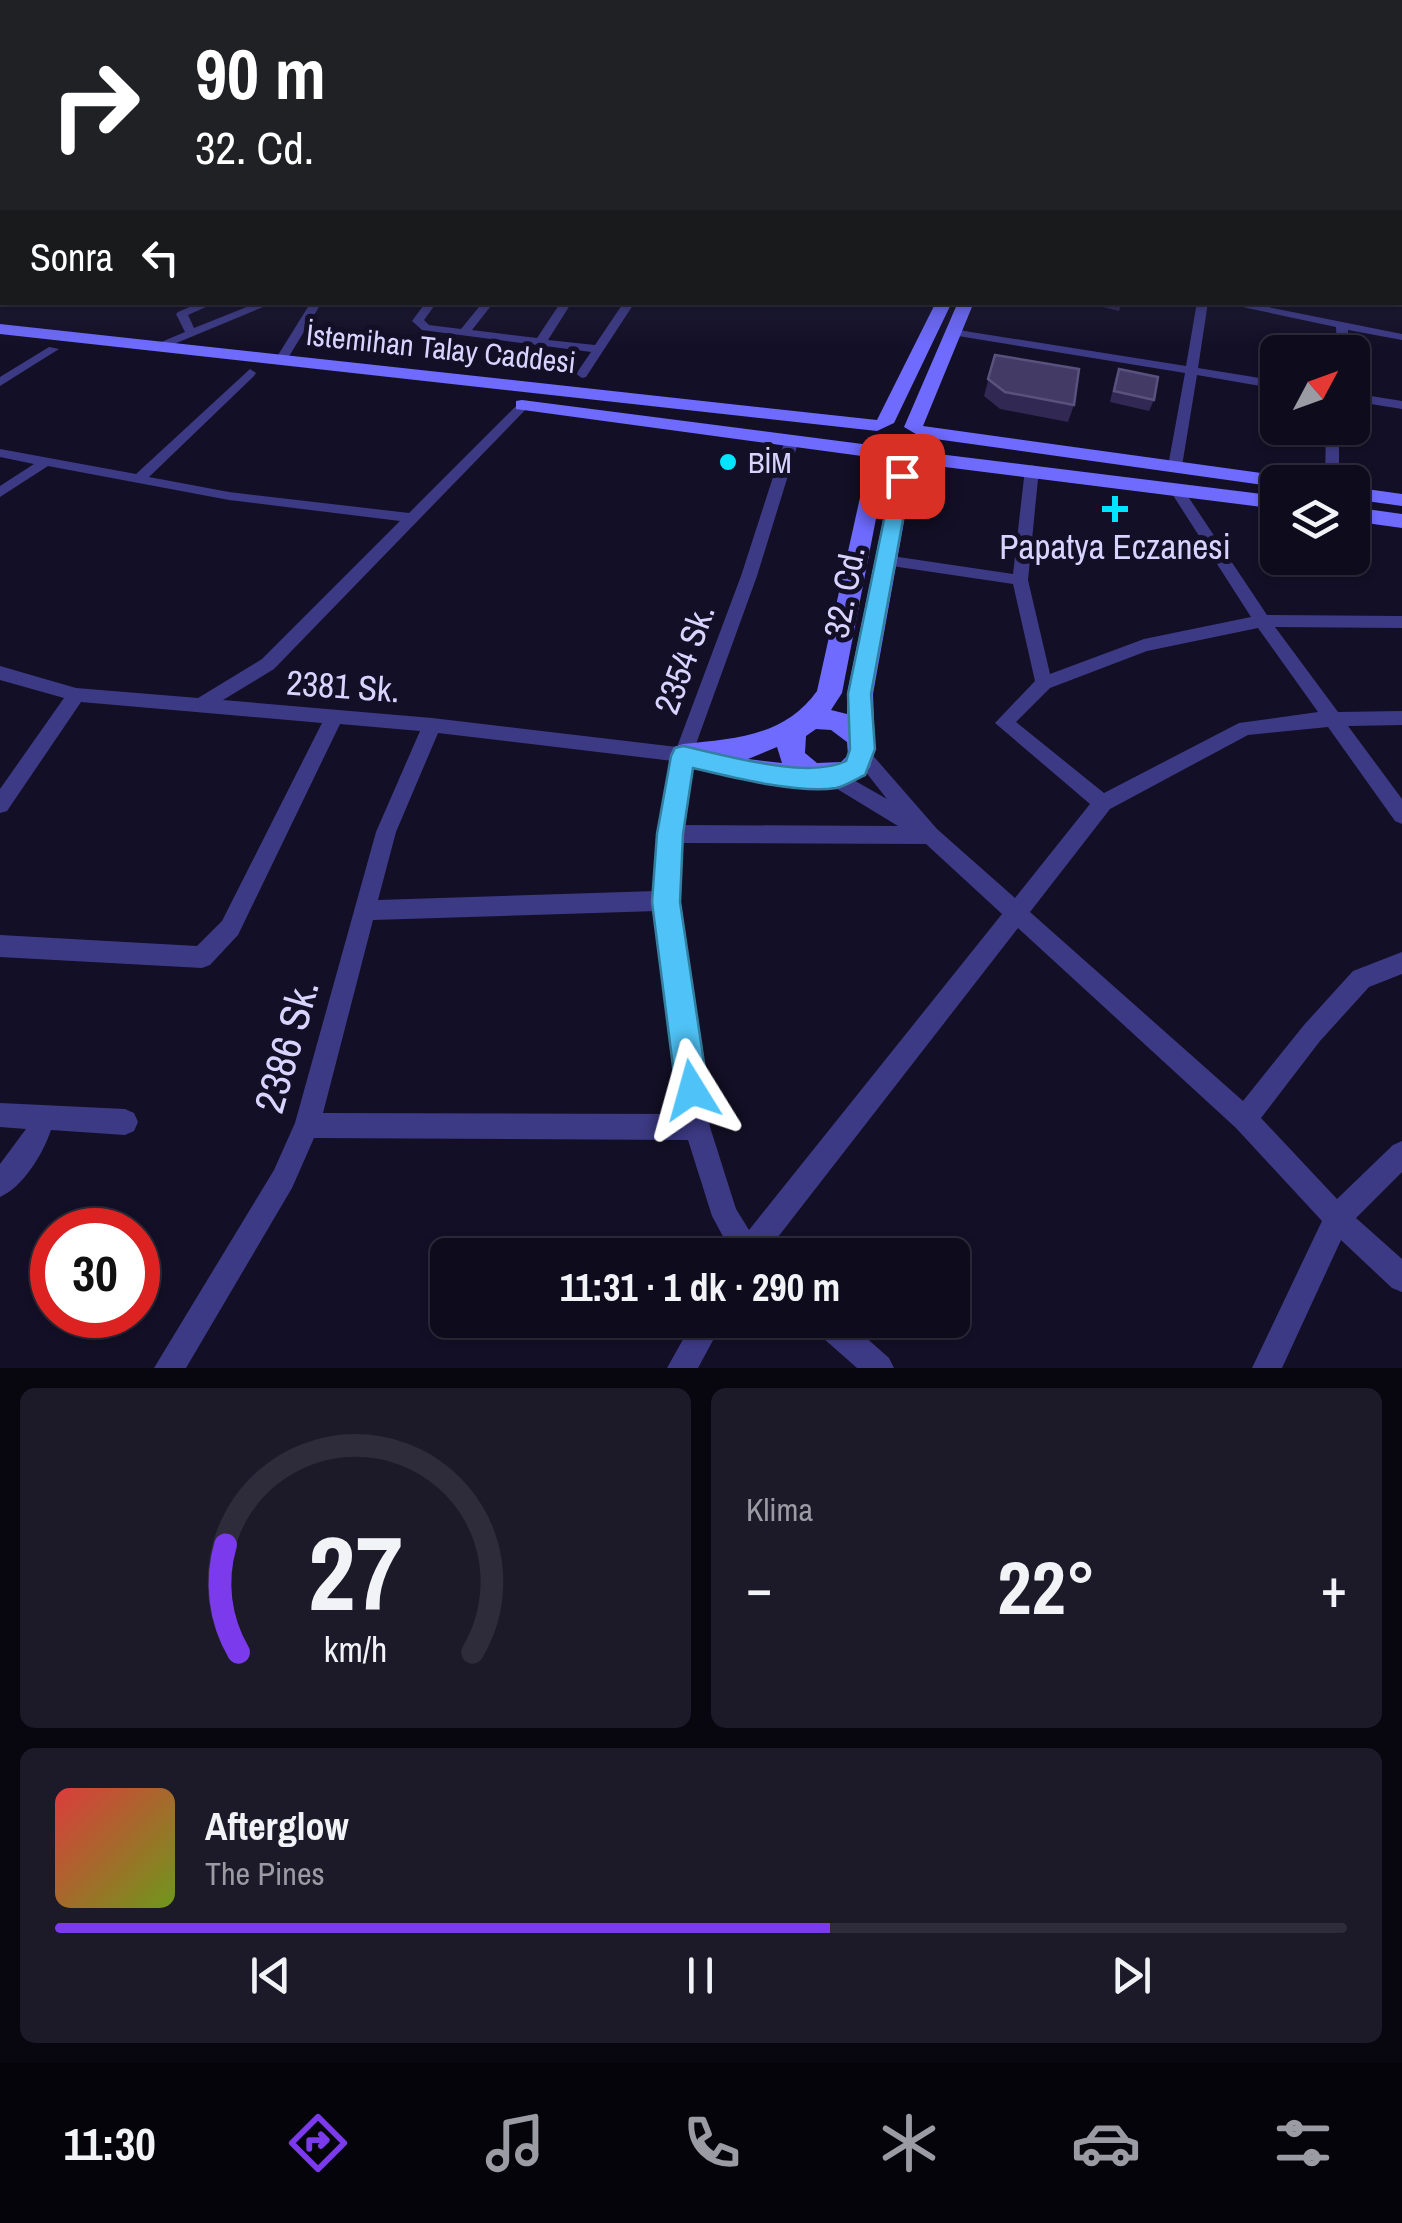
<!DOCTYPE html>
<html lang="tr">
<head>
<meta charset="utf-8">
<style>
	body { margin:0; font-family:"Archivo Narrow",sans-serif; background:#1c1929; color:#f1f3f6; height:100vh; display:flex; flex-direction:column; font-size:38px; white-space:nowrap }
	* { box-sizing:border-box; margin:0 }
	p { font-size:32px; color:#9b9ba3 }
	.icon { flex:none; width:55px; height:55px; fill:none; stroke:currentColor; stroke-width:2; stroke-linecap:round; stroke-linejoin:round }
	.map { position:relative; height:1368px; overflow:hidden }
	.sheet { display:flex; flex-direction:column; gap:20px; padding:20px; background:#08060f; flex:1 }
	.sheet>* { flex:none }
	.banner { position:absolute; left:0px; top:0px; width:1402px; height:305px; box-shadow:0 2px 8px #0004,0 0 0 2px #2e2b3b; background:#202124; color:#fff; overflow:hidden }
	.needle { width:65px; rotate:49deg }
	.tools { position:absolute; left:1260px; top:335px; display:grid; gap:20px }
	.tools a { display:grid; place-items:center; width:110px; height:110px; border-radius:15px; background:#0e0b1c; box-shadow:0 2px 8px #0004,0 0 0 2px #2e2b3b; font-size:50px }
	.speed { position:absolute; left:30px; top:1208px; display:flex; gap:20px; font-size:50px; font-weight:700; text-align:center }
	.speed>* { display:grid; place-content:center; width:130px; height:130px; border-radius:50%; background:#0e0b1c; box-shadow:0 2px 8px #0004,0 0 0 2px #2e2b3b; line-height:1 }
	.speed .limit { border:15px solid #d22; background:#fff; color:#111 }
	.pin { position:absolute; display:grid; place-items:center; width:85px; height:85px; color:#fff; margin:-42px; border-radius:20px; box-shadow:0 5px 15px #0006 }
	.me { position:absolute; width:110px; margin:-55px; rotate:352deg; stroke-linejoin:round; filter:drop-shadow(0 0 8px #0008) }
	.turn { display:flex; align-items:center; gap:35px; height:210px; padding:0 30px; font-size:45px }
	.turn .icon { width:130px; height:130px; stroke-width:2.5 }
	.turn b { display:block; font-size:70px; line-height:85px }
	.then { display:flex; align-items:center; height:95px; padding:0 30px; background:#0003; gap:20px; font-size:38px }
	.big { font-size:75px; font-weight:800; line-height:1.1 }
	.sheet .tile { flex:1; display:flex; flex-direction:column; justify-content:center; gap:15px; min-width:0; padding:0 35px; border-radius:15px; background:#1c1929 }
	.sheet .dial { align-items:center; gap:0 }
	.dial svg { height:260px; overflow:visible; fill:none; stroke:#2e2b3b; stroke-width:7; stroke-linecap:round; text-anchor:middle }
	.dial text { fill:#f1f3f6; stroke:none }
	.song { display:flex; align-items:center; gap:30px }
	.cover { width:120px; height:120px; border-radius:15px; background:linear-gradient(135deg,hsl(0 70% 55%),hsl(80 70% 35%)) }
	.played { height:10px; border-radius:5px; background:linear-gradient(90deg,#7c3aed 60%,#2e2b3b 60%) }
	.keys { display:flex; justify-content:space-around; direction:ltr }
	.heat { display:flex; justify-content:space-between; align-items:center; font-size:55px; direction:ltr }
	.sheet .tiles { flex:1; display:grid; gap:20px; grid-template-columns:1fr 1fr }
	.tile:last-child { grid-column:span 2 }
	.trip { position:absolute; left:430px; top:1238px; width:540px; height:100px; border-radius:15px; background:#0e0b1c; box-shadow:0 2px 8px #0004,0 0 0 2px #2e2b3b; font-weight:800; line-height:100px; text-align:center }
	.tab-bar { display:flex; height:160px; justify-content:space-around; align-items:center; background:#06040b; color:#9b9ba3 }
	.tab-bar .icon { width:70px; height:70px }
	.tab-bar .current { color:#7c3aed }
	.tab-bar b { font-size:45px; color:#f1f3f6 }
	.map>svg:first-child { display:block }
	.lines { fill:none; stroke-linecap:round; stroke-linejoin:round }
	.street { fill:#3d3a85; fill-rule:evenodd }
	.secondary { fill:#6f6bff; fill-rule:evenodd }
	.wall { fill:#312854 }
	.building { fill:#433a66; stroke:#5a527e; stroke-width:2.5 }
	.route { fill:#4fc3f7; stroke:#337fa1; stroke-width:2.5 }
	.poi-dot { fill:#00e5ff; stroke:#130f26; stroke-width:4 }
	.labels { text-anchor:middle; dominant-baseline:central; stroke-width:10; stroke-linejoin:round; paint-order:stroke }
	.far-street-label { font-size:30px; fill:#d9d4ff; stroke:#130f26 }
	.far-poi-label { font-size:30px; fill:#d9d4ff; stroke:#130f26; text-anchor:start }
	.poi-label { font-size:35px; fill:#d9d4ff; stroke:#130f26 }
	.street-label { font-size:35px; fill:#d9d4ff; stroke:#130f26 }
	.near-street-label { font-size:42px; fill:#d9d4ff; stroke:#130f26 }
</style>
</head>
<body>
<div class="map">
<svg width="1402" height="1368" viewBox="0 0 1402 1368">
	<rect width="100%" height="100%" fill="#130f26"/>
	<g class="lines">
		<g class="street">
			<path d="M0 163 2 164V169H0Z"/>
			<rect x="1400" y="172" width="2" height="6"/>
			<path d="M1400 215 1402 216V222L1400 221Z"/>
			<rect x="1400" y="285" width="2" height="6"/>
			<path d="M201 302H217L188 315 194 328 259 302H275L162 349H154V345L185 332 176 314 178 312Z"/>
			<path d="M311 302H322L285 363H277L275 360Z"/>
			<path d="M426 302H437L424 320 429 325 461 329 483 302H494L472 330 537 338 561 302H572L548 340 595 345 624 302H635L586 377 582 378 576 374 591 352 422 330 412 321Z"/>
			<path d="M1197 302H1208L1198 368 1278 381V389L1197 375 1182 466 1175 470 1168 466 1185 373 952 335 946 332 952 329 1186 366Z"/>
			<path d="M1219 302H1243L1402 334V340L1348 330 1349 352H1337L1336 327Z"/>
			<path d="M49 347 59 349 0 386V377Z"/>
			<path d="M250 369 256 373 254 376 149 477 229 492 409 513 520 402 530 405 274 669 223 700 432 718 677 747 741 576 785 440 792 436 797 437 799 440 757 576 692 755 681 825 898 826 829 784 826 778 829 772 836 770 887 799 853 756 855 751 862 748 869 751 937 829 1015 898 1090 804 995 723 1035 681 1013 584 885 565 877 560 880 556 885 555 1013 574 1025 469 1032 465 1039 469 1028 580 1050 674 1144 639 1251 617 1169 489 1176 485 1181 486 1267 615 1402 616V628L1275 627 1338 712 1402 711V725L1348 726 1402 799V824L1395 821 1328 727 1248 735 1110 809 1030 912 1243 1101 1304 1025 1353 971 1402 952V974L1369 987 1320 1041 1261 1118 1337 1199 1393 1145 1402 1141V1172L1356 1218 1402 1259V1292L1392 1288 1341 1240 1282 1368H1252L1322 1221 1236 1128 1018 928 764 1255H733L712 1216 688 1140 314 1138 292 1188 186 1368H154L274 1170 295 1123 376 832 420 731 340 724 238 935 210 965 202 968 0 957V935L197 946 222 921 322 723 81 702 7 811 0 813V789L64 698 0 680V666L76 688 198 698 262 659 400 521 229 500 48 466 0 497V486L34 464 0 457V449L136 474ZM1258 628 1318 712 1239 723 1104 793 1016 722 1050 688 1147 651ZM438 733 673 761 660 834 656 891 378 900 396 832ZM680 843 926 844 1002 914 749 1230 736 1209 710 1127 677 901ZM657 911 683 1114 323 1113 373 920Z"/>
			<path d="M1352 393 1402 401V409L1352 401Z"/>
			<path d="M1326 428H1339V482H1325Z"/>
			<path d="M0 1103 125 1109 134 1113 138 1122 134 1131 125 1135 51 1130C43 1154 23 1187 0 1197V1164L26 1129 0 1127Z"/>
			<path d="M694 1320H724L698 1368H667Z"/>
			<path d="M810 1320H846L889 1358 894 1368H857L814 1330Z"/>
		</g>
		<g class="secondary">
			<path d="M936 302H952L894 423 877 431 0 334V324L877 420Z"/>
			<path d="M958 302H974L923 426 1283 476 1293 482H1278V487L921 437 904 427Z"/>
			<path d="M522 400 870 445 888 457 842 693 831 710 847 714V694L892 477 906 457 922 452 1278 496V509L921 464 912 477 873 694 875 750 870 767 861 777 823 789 753 782 683 766 674 763 670 755 674 747 683 744C735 739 785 736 817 691L869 457 516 409V401ZM816 729 831 730 847 742 848 755 841 762 817 763 805 753 806 736ZM777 747 782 763 748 759Z"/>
			<path d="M1352 487 1402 494V506L1352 499Z"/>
			<path d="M1352 507 1402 514V528L1352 521Z"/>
		</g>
	</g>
	<g class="wall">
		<path d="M1082 302H1122L1119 311Z"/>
		<path d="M995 355 1074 405 1068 422 1000 409 984 396Z"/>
		<path d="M1119 369 1154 400 1149 411 1110 402 1115 380Z"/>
	</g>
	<g class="building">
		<path d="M995 355 1079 369 1074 405 1005 392 988 379Z"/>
		<path d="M1119 369 1158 377 1154 400 1114 391Z"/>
	</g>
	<linearGradient id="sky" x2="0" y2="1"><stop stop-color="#0a0815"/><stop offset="0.45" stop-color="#333752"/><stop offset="1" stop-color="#333752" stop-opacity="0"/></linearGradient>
	<rect width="1402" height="347" fill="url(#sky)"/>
	<path class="route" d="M902 471 911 476 871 694 875 749 865 775C856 779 846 786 836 788 798 794 731 777 693 768L683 834 680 902 708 1090 703 1101 692 1105 680 1101 676 1090 652 902 657 834 671 756 675 748 683 746C725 755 808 780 846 761L850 749 848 694 893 476Z"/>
	<g class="poi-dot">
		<circle cx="728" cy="462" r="10"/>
		<path d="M1110 494h10v10h10v10h-10v10h-10v-10h-10v-10h10z"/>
	</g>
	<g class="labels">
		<g class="far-street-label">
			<text transform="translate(441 348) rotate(6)">İstemihan Talay Caddesi</text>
		</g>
		<g class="far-poi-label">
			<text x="748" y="462">BİM</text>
		</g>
		<g class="poi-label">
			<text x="1115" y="546">Papatya Eczanesi</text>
		</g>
		<g class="street-label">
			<text transform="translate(844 592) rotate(-79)">32. Cd.</text>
			<text transform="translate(684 659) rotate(-70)">2354 Sk.</text>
			<text transform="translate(343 686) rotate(4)">2381 Sk.</text>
		</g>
		<g class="near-street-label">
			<text transform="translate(286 1046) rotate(-74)">2386 Sk.</text>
		</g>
	</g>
</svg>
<div class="tools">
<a><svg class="needle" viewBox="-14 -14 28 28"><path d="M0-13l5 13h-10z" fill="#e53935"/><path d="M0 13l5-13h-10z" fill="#9b9ba3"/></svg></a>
<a><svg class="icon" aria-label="layers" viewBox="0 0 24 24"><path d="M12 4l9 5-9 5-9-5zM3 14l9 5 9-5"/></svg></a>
</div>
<div class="speed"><div class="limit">30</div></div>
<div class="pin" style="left:902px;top:476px;background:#d93025"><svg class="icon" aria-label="arrive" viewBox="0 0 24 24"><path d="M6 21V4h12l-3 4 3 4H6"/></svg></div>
<svg class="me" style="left:692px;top:1090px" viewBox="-20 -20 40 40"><path d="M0-17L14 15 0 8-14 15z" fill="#4fc3f7" stroke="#fff" stroke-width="4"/></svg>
<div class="trip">11:31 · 1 dk · 290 m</div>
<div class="banner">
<div class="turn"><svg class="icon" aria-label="right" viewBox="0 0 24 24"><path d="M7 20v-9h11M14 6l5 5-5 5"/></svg><div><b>90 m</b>32. Cd.</div></div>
<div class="then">Sonra<svg class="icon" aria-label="left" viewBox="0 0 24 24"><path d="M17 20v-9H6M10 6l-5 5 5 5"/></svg></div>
</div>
</div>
<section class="sheet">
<div class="tiles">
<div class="tile dial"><svg viewBox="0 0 100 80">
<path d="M14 69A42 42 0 1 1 86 69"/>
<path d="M14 69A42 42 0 0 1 10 36" stroke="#7c3aed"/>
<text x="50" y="56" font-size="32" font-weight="700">27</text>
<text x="50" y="72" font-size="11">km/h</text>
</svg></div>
<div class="tile"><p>Klima</p>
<div class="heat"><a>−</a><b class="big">22°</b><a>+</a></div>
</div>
<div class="tile">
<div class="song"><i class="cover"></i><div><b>Afterglow</b><p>The Pines</p></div></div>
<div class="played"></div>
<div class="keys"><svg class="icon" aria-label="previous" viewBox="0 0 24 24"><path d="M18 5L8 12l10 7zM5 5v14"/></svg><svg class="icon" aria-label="pause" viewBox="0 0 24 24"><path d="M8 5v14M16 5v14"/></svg><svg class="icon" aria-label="next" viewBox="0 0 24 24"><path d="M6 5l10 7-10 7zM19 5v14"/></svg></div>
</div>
</div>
</section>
<nav class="tab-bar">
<b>11:30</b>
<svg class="icon current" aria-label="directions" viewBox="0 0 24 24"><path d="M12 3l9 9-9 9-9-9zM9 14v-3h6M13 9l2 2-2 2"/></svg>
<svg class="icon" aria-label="music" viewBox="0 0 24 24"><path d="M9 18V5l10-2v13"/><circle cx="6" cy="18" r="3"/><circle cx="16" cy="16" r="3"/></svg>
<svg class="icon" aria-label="phone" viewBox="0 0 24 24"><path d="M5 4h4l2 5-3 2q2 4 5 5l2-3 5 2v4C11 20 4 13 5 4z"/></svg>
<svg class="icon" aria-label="climate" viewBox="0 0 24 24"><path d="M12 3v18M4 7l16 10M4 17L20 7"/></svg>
<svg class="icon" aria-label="car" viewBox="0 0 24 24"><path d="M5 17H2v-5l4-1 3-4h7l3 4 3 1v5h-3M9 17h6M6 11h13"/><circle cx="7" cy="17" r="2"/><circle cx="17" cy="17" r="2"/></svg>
<svg class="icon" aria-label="filters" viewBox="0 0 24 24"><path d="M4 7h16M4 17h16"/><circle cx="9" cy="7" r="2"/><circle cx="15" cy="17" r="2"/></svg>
</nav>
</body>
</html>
